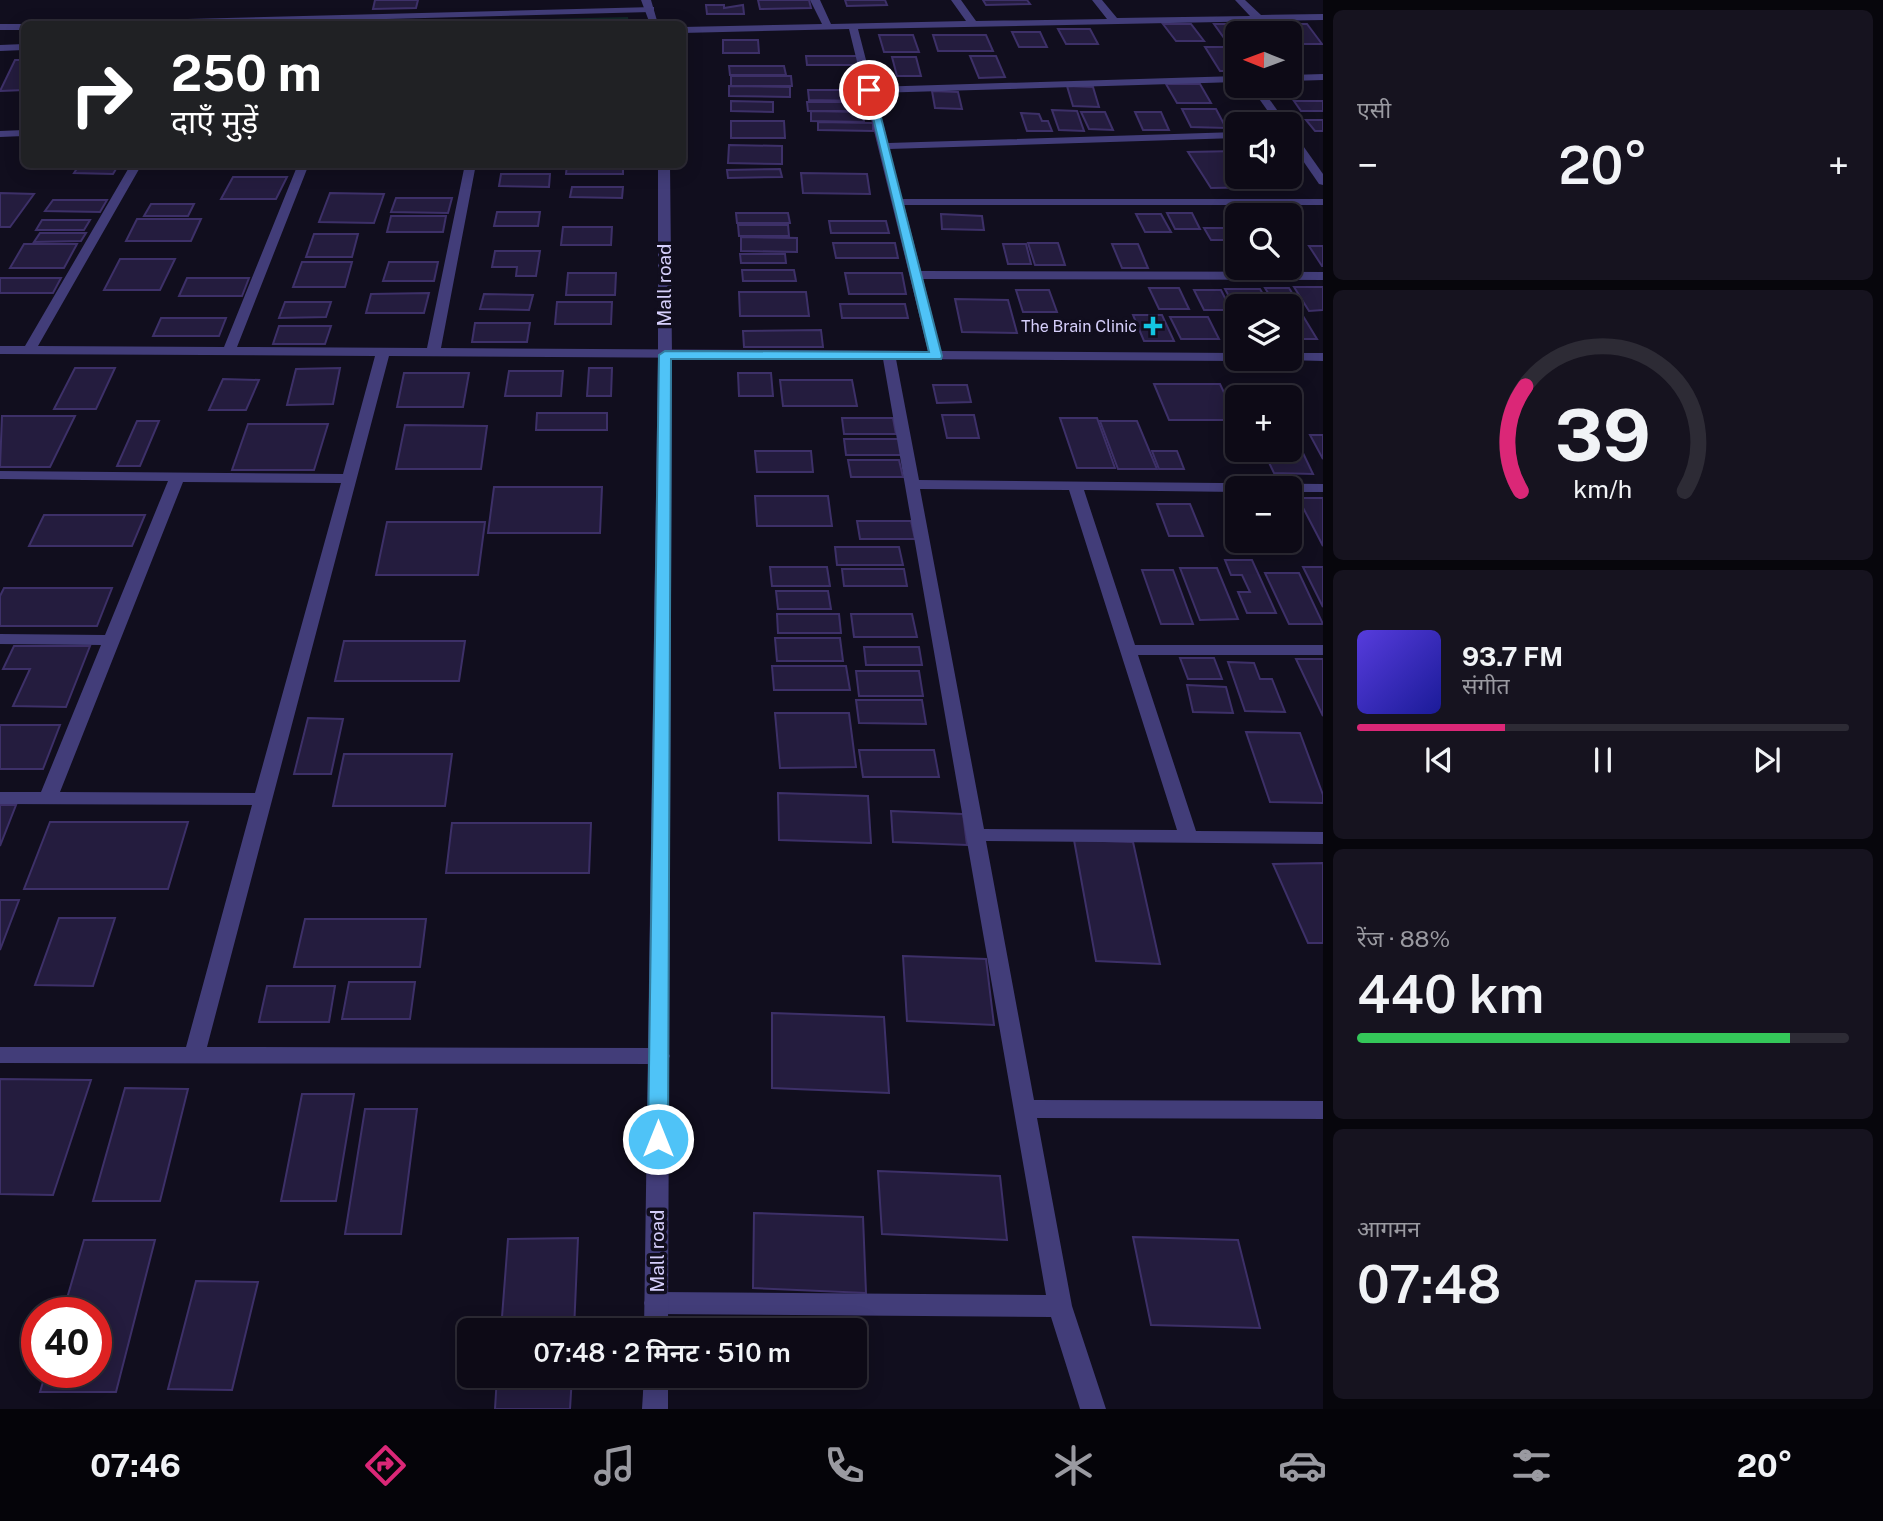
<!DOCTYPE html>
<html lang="hi">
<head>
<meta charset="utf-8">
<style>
	body { margin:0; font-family:"Public Sans","Noto Sans Devanagari",sans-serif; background:#16131f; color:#f1f3f6; height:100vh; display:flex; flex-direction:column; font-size:26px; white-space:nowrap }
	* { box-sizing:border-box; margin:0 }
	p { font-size:23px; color:#9a9aa1 }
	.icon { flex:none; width:38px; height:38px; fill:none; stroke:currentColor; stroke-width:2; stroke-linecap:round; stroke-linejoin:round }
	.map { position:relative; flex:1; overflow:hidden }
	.panel { display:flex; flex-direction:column; gap:10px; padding:10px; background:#07060c; width:560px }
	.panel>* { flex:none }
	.hud { position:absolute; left:21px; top:21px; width:665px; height:147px; border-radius:10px; box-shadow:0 4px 18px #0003,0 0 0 2px #2d2b35; background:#202124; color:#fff; overflow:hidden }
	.needle { width:46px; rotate:271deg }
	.controls { position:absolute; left:1225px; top:21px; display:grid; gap:14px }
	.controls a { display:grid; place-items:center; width:77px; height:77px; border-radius:10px; background:#0d0a16; box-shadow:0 4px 18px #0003,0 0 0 2px #2d2b35; font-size:35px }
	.speed { position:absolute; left:21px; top:1297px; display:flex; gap:14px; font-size:35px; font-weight:700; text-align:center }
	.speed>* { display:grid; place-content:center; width:91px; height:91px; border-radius:50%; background:#0d0a16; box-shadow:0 4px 18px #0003,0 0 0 2px #2d2b35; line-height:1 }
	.speed .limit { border:10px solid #d22; background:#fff; color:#111 }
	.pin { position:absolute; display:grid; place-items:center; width:60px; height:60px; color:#fff; margin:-30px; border:4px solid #fff; border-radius:50%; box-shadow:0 2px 7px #0007 }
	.me { position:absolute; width:77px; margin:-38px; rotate:0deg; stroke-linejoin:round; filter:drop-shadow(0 0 5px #0008) }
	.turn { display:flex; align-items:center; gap:24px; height:147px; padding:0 35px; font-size:32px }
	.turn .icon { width:91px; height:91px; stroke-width:2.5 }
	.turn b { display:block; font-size:49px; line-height:60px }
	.big { font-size:52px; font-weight:600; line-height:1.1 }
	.panel .card { flex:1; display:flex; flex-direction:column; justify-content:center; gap:10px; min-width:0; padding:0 24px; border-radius:10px; background:#16131f }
	.panel .dial { align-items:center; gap:0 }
	.dial svg { height:182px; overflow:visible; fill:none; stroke:#2d2b35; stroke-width:7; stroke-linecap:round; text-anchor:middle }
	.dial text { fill:#f1f3f6; stroke:none }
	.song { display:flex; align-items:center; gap:21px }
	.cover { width:84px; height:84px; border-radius:10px; background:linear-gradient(135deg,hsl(250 70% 55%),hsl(240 70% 35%)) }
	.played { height:7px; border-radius:4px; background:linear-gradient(90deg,#db2777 30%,#2d2b35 30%) }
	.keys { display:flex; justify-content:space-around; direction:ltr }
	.heat { display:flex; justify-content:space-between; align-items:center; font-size:38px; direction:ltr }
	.charge { height:10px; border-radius:5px; background:linear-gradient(90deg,#34c759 88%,#2d2b35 0) }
	.trip { position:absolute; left:457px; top:1318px; width:410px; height:70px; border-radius:10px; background:#0d0a16; box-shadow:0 4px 18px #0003,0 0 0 2px #2d2b35; font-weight:600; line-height:70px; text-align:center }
	.tab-bar { display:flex; height:112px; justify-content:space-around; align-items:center; background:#050409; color:#9a9aa1 }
	.tab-bar .icon { width:49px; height:49px }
	.tab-bar .active { color:#db2777 }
	.tab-bar b { font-size:32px; color:#f1f3f6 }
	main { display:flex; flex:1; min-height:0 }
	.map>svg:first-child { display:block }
	.green { fill:#122828 }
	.building { fill:#241c3e; stroke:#3d3068; stroke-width:2 }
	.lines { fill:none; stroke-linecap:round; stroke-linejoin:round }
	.minor { fill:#423d79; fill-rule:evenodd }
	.tertiary { fill:#423d79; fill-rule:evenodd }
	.route { fill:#4fc3f7; stroke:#337fa1; stroke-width:2 }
	.poi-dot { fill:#13c6e3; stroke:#110e1e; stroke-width:2.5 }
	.labels { text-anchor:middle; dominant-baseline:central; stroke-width:7; stroke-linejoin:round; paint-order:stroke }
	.far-poi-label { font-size:16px; fill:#d6cffb; stroke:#110e1e; text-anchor:end }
	.street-label { font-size:19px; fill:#d6cffb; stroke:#110e1e }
</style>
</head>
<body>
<main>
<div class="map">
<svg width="1323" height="1409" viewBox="0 0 1323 1409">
	<rect width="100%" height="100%" fill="#110e1e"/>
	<path class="green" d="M628 17 629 24H343Z"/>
	<g class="building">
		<path d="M375 0H418L416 8 373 9Z"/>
		<path d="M758 0H809L811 8 760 9Z"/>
		<path d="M845 0H885L887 5 847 6Z"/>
		<path d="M983 0H1027L1030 4 986 5Z"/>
		<path d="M706 5H724V8L743 5 744 14H707Z"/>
		<path d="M1163 24H1191L1204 41H1176Z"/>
		<path d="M1214 24H1237L1244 33H1237V38H1224Z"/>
		<path d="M1240 24H1262L1268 33H1246Z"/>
		<path d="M1265 24H1307L1322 44H1290V33H1272Z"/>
		<path d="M1058 29H1090L1098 44H1066Z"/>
		<path d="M1012 32H1040L1047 47H1019Z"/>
		<path d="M879 35H913L919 52H884Z"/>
		<path d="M933 35H986L993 51H938Z"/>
		<path d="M723 40H758L759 53H723Z"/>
		<path d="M1205 47H1231L1237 56V71H1220Z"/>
		<path d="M806 56H858L859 65H807Z"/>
		<path d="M970 56H996L1005 77 979 78Z"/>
		<path d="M892 57H916L921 76H897Z"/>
		<path d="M15 60H24V90L0 91Z"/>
		<path d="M729 66H784L786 75H730Z"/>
		<path d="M731 76H791L792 86H731Z"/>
		<path d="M1166 84H1200L1211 103H1177Z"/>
		<path d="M729 86 790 87V97L729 96Z"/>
		<path d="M1067 86 1093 87 1099 107 1073 106Z"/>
		<path d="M808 90H861L863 101 809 100Z"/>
		<path d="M932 91 958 92 962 109 935 108Z"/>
		<path d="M731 101 773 102V112L731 111Z"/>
		<path d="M1294 101H1323V111H1301Z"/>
		<path d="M807 102H860L861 111H808Z"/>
		<path d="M1182 109H1216L1226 128 1191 127Z"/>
		<path d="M1052 110 1077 111 1084 131 1059 130Z"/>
		<path d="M811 111 863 112 864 122 811 121Z"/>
		<path d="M1081 112H1105L1113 130 1089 129Z"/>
		<path d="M1135 112H1161L1169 130H1143Z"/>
		<path d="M1021 113 1039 114 1042 121H1048L1052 131H1027Z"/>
		<path d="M1306 120H1323V131H1315Z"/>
		<path d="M731 121H784L785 138H731Z"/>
		<path d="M818 122 873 123V131L818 130Z"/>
		<path d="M729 145 782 146V164L728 163Z"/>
		<path d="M1237 151V177H1259L1266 187 1211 188 1188 152Z"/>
		<path d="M80 164H119L113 174 74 173Z"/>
		<path d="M567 165H623V174H566Z"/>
		<path d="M780 169 782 177 728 178 727 170Z"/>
		<path d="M801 173 867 174 870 194 803 193Z"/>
		<path d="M501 174H550L549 187 499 186Z"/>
		<path d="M233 177H287L276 199H221Z"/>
		<path d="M572 187H623L622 198 570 197Z"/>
		<path d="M0 193 34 194 10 227H0Z"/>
		<path d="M330 193 384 194 374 223 319 222Z"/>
		<path d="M396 198H452L448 213 391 212Z"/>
		<path d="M53 200H107L100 212 45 211Z"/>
		<path d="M151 204H194L188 216H144Z"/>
		<path d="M497 212H540L538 226H494Z"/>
		<path d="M736 213H788L790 223H737Z"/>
		<path d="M1167 213H1192L1200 229H1175Z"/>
		<path d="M941 214 982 216 984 230 942 229Z"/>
		<path d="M1136 214H1161L1171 232H1145Z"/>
		<path d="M391 216H446L443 232H387Z"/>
		<path d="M137 219H201L191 241H126Z"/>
		<path d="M42 220H90L84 230H36Z"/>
		<path d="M829 221H886L889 233H831Z"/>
		<path d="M738 225H788L789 236H739Z"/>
		<path d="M563 227H612L611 245H561Z"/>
		<path d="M1204 228H1227L1234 240H1211Z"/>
		<path d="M40 233H86L81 241 34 242Z"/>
		<path d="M314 234H358L352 257H306Z"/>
		<path d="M741 237 797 238V252L741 251Z"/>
		<path d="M833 243H895L898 258H836Z"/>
		<path d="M1028 243H1058L1065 265H1035Z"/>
		<path d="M24 244H77L64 268H10Z"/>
		<path d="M1003 244H1026L1031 264H1008Z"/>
		<path d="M1112 244H1138L1148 268H1122Z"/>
		<path d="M1309 246H1323V266H1322Z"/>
		<path d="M495 251H540L536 276H516L517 267H492Z"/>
		<path d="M740 254H785L786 263H741Z"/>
		<path d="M120 259H175L160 290H104Z"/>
		<path d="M302 262H352L345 287H293Z"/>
		<path d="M389 262H438L434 281H383Z"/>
		<path d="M742 270H794L796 281H743Z"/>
		<path d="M568 273H616L615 295H566Z"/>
		<path d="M845 273H902L906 294H849Z"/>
		<path d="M0 278H61L53 293H0Z"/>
		<path d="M187 278H249L242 296H179Z"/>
		<path d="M1294 287H1323V310L1309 311Z"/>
		<path d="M1149 288H1179L1189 309H1159Z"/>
		<path d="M1265 288H1289L1302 309 1276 306Z"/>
		<path d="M1225 289H1260L1270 306H1237V311Z"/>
		<path d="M1016 290H1049L1057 312H1023Z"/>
		<path d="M1194 290H1221L1231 310H1204Z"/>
		<path d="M739 292H806L809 316H740Z"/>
		<path d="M429 293 424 313H366L371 294Z"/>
		<path d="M484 294 533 295 529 310 480 309Z"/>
		<path d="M955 299 1008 300 1017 333 962 332Z"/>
		<path d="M285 302H331L326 317 279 318Z"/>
		<path d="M557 302H612L611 324H555Z"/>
		<path d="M840 304H905L908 318H842Z"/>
		<path d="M1133 315H1162L1174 341H1144Z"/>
		<path d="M1290 316H1303L1317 339H1290Z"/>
		<path d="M1170 317H1208L1219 339H1181Z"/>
		<path d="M161 318H226L219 336H153Z"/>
		<path d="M475 323H530L527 342H472Z"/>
		<path d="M279 326H331L325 344H273Z"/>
		<path d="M821 330 823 347H744L743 331Z"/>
		<path d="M75 368H115L96 409H54Z"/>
		<path d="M340 368 333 404 287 405 296 369Z"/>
		<path d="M589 368H612L611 396H587Z"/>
		<path d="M509 371H563L561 396H505Z"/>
		<path d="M404 373H469L463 407H397Z"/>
		<path d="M738 373H771L773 396H739Z"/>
		<path d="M223 379 259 380 246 410H209Z"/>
		<path d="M780 380H852L857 406H783Z"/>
		<path d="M1154 384H1220L1237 420H1169Z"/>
		<path d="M933 385H967L971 402 937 403Z"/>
		<path d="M537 413H607V430H536Z"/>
		<path d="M942 415H974L979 438H947Z"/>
		<path d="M2 416H75L50 467H0Z"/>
		<path d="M842 418H893L896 434H844Z"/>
		<path d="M1060 418H1097L1115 468H1077Z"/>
		<path d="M137 421H159L140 466H117Z"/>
		<path d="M1100 421H1137L1157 469H1118Z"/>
		<path d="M248 424H328L314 470H232Z"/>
		<path d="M405 425 487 426 481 469H396Z"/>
		<path d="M1290 430H1292L1313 474 1274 473 1263 450H1290Z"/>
		<path d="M1310 435H1323V459Z"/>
		<path d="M844 439H899L902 455H846Z"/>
		<path d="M755 451H811L813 472H757Z"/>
		<path d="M1152 451H1177L1184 469H1159Z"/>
		<path d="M848 460H899L903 477H851Z"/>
		<path d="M494 487H602L600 533H488Z"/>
		<path d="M755 496H828L832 526H757Z"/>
		<path d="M1298 498H1323V546Z"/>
		<path d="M1157 504H1190L1203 536H1169Z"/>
		<path d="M44 515H145L132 546H29Z"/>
		<path d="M857 521H911L915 539H860Z"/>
		<path d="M387 522H485L478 575H376Z"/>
		<path d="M1251 541H1289L1294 550H1255Z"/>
		<path d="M835 547H899L903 565H837Z"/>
		<path d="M1225 560H1252L1276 613H1247L1238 592H1250L1242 575H1231Z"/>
		<path d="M770 567H827L830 586H772Z"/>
		<path d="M1303 567H1323V607Z"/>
		<path d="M1180 568H1217L1238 619 1200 620Z"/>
		<path d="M842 569H904L907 586H844Z"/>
		<path d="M1142 570H1173L1193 624H1161Z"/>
		<path d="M1265 573H1299L1323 624H1289Z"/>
		<path d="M4 588H112L97 626H0V596Z"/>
		<path d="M776 591H828L831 609H778Z"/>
		<path d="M777 614H839L841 633H778Z"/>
		<path d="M851 614H912L917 637H854Z"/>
		<path d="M775 638H840L843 661H777Z"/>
		<path d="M344 641H465L459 681H335Z"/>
		<path d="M14 646H90L66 707 13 706 30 669H3Z"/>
		<path d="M864 647H919L922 665H866Z"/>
		<path d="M1180 658H1214L1222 679H1188Z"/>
		<path d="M1296 659H1323V716Z"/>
		<path d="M1228 662 1254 663 1260 679H1272L1285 712 1245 711Z"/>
		<path d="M772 666H846L850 690H774Z"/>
		<path d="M856 671H919L923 696H859Z"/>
		<path d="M1187 685 1226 687 1233 713 1193 712Z"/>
		<path d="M856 700H922L926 724 859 723Z"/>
		<path d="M775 713H849L856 767 780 768Z"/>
		<path d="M308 718 343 719 331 774H294Z"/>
		<path d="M0 725H60L43 769H0Z"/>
		<path d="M1246 732 1300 733 1323 795V803L1270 802Z"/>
		<path d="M859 750H934L939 777H863Z"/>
		<path d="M344 754H452L445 806H333Z"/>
		<path d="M778 793 868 796 871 843 779 840Z"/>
		<path d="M0 805H16L0 846Z"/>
		<path d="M891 811 963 814 967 845 893 842Z"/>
		<path d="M50 822H188L168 889H24Z"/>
		<path d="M452 823H591L589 873H446Z"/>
		<path d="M1074 840 1133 842 1160 964 1096 961Z"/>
		<path d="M1323 863V943H1308L1273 864Z"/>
		<path d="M0 900H19L0 950Z"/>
		<path d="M59 918H115L93 986 35 985Z"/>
		<path d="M305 919H426L420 967H294Z"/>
		<path d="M903 956 986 959 994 1025 907 1021Z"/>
		<path d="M349 982H415L410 1019H342Z"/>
		<path d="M267 986H335L329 1022H259Z"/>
		<path d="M772 1013 884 1017 889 1093 772 1088Z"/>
		<path d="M0 1079 91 1080 53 1195 0 1194Z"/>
		<path d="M125 1088 188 1089 160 1201H93Z"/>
		<path d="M302 1094H354L336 1201H281Z"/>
		<path d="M365 1109H417L401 1234H345Z"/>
		<path d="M878 1171 1000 1176 1007 1240 882 1234Z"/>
		<path d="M754 1213 863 1217 866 1293 753 1288Z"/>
		<path d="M1133 1237 1238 1240 1260 1328 1151 1325Z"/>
		<path d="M578 1238 574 1330H501L508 1239Z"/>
		<path d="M84 1240H155L116 1392H40L46 1372H96V1312H63Z"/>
		<path d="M196 1281 258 1282 232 1390 168 1389Z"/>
		<path d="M497 1376H572L570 1409H495Z"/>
	</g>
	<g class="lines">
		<g class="minor">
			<path d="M810 0H820L831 24 966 21 951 0H961L976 21 1107 19 1092 0H1102L1117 18 1250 16 1235 0H1245L1261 15 1323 14V20L858 29 873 87 1237 76V82L875 93 888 143 1237 132V138L889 149 902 199H1323V205H904L921 271 1323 272V280L923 279 941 351 1237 353V359H1242L1237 361 896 359 919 480 1323 484V492H1290V488H1237V492L1084 490 1135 645H1323V655H1138L1196 831 1323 832V844L986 841 1034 1100 1323 1101V1119L1037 1118 1072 1306 1106 1409H1080L1051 1317 656 1314 647 1311 644 1303 647 1295 656 1292 1046 1295 883 359 389 356 207 1047 659 1048 667 1050 670 1056 667 1062 659 1064 0 1063V1047H186L252 805 0 804V792H41L101 645 0 644V634L105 635 168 481 0 479V471L343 474 375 356 0 354V346H25L131 164H142L38 346 224 347 298 164H309L237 347 427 348 465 164H476L441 348 928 351 849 29 682 33V27L822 24ZM183 482 341 483 255 793 60 792ZM920 489 1069 490 1177 830 984 829Z"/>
			<path d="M654 7V11L651 12 193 24H104L109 21Z"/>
			<path d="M0 24H25L24 30H0Z"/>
			<path d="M24 44V50L0 51V45Z"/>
			<path d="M1323 74V80L1290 81V75Z"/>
			<path d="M1250 86H1260L1287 124H1277Z"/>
			<path d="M24 130V136L0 137V131Z"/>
			<path d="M1290 132 1294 133 1323 174V185L1319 184 1290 142Z"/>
			<path d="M1290 353H1323V361L1285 360 1290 359Z"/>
		</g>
		<g class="tertiary">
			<path d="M641 0H651L658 24H650Z"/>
			<path d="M658 164H670L672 355 668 1330H644L658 355Z"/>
			<path d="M644 1376H668V1409H642Z"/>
		</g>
	</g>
	<path class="route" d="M866 88 874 90 942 356 941 359H671L668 1139 665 1145 658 1147 651 1145 648 1139 659 355 665 351 929 352Z"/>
	<path class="poi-dot" d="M1149.5 315.5h7v7h7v7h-7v7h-7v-7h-7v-7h7z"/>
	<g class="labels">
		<g class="far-poi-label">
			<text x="1137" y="326">The Brain Clinic</text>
		</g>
		<g class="street-label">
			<text transform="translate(664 285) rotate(-90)">Mall road</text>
			<text transform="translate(657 1251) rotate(-90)">Mall road</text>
		</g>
	</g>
</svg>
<div class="controls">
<a><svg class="needle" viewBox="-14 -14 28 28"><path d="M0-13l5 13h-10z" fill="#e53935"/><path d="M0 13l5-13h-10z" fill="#9a9aa1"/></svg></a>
<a><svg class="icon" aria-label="sound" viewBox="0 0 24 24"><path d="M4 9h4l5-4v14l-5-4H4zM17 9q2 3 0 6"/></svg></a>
<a><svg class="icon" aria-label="search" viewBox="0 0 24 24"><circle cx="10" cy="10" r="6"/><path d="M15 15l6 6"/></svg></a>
<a><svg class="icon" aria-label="layers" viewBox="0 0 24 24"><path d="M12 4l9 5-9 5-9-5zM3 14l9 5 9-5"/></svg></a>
<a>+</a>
<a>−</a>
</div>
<div class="speed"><div class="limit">40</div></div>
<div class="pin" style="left:869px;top:90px;background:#d93025"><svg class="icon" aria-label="arrive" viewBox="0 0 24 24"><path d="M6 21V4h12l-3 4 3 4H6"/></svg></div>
<svg class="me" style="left:658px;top:1139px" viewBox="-20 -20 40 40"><circle r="17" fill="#4fc3f7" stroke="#fff" stroke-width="3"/><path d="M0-11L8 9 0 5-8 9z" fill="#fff"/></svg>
<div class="trip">07:48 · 2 मिनट · 510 m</div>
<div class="hud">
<div class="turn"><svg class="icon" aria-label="right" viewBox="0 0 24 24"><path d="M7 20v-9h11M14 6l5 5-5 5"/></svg><div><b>250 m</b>दाएँ मुड़ें</div></div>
</div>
</div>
<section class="panel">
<div class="card"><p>एसी</p>
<div class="heat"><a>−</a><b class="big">20°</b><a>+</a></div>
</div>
<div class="card dial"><svg viewBox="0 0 100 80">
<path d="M14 69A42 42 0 1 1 86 69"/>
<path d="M14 69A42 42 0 0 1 16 23" stroke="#db2777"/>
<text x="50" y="56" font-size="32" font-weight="700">39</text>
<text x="50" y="72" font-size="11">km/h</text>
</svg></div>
<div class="card">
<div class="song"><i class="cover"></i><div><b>93.7 FM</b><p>संगीत</p></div></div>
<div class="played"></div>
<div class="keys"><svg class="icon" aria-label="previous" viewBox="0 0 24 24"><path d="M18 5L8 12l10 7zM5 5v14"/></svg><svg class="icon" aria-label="pause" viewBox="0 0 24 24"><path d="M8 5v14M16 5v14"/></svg><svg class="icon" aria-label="next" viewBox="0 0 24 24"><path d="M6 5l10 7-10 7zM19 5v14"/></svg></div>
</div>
<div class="card"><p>रेंज · 88%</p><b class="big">440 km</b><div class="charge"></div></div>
<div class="card"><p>आगमन</p><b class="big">07:48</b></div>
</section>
</main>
<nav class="tab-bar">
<b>07:46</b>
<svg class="icon active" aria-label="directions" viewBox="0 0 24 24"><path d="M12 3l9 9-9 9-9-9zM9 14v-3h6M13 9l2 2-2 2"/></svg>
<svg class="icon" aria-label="music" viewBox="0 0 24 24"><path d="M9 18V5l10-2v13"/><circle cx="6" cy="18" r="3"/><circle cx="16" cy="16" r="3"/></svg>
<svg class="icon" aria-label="phone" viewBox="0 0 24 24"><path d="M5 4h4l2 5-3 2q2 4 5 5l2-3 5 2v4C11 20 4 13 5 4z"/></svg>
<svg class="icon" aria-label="climate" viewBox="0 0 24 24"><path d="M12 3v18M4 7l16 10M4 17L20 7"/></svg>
<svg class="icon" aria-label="car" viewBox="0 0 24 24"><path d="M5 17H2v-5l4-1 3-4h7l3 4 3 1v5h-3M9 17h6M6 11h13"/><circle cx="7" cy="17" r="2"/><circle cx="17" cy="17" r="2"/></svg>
<svg class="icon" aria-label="filters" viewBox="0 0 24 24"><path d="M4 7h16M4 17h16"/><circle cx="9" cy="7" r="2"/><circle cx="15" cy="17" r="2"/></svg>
<b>20°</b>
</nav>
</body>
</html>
